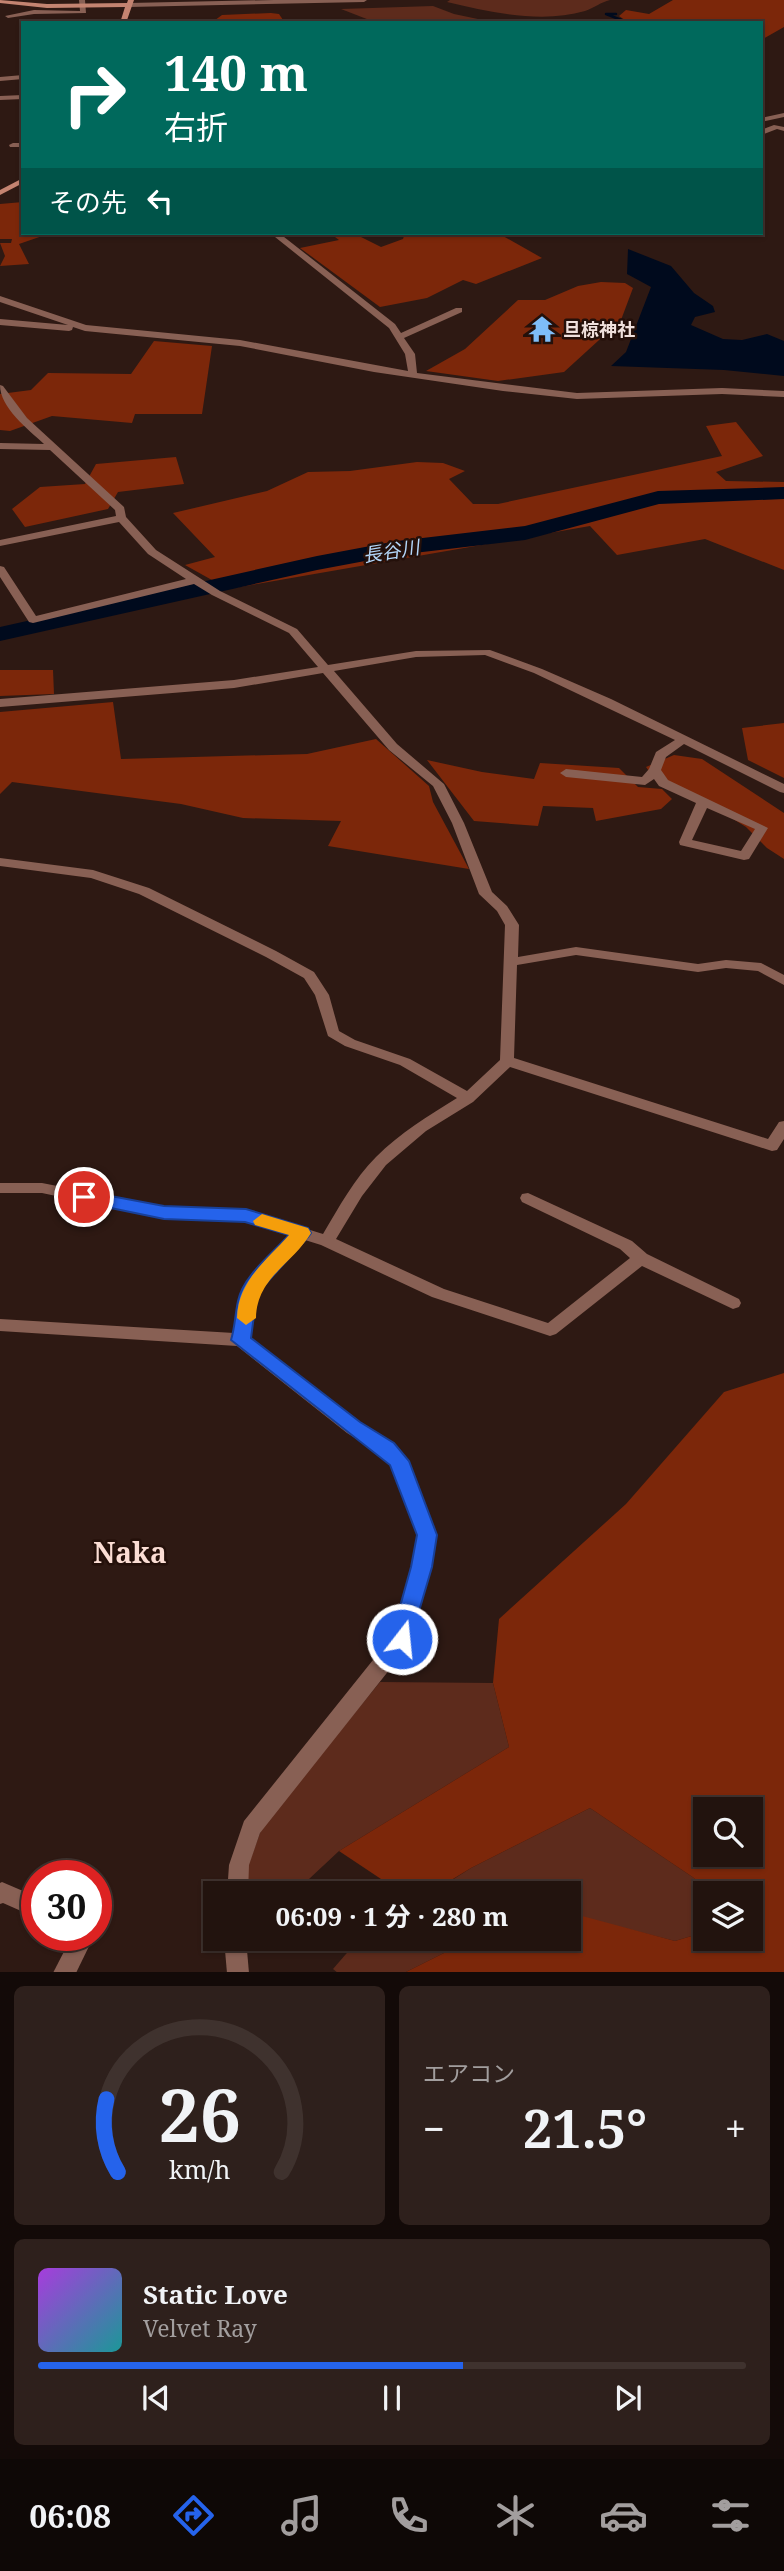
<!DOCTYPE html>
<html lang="ja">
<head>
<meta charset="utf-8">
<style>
	body { margin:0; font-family:"Noto Serif","Noto Sans JP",serif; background:#2e201c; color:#f1f3f6; height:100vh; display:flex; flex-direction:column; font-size:26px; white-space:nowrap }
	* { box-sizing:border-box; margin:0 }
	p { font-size:23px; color:#a29e9e }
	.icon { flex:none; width:38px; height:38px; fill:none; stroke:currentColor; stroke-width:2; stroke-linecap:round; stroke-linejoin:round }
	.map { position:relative; height:1972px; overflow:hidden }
	.panel { display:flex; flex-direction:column; gap:14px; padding:14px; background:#130a08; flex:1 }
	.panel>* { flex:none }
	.banner { position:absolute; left:21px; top:21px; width:742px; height:214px; border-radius:0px; box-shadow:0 2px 5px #0004,0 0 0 2px #3f322e; background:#00695c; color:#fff; overflow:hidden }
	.controls { position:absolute; left:693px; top:1797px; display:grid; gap:14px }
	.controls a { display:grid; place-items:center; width:70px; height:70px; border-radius:0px; background:#22130e; box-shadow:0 2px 5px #0004,0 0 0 2px #3f322e; font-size:35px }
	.speed { position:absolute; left:21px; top:1860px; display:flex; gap:14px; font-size:35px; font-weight:700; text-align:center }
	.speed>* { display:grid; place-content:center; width:91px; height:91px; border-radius:50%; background:#22130e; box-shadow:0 2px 5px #0004,0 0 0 2px #3f322e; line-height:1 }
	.speed .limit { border:10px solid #d22; background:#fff; color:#111 }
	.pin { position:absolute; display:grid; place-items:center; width:60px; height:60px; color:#fff; margin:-30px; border:4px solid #fff; border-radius:50%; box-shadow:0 2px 7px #0007 }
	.me { position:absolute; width:77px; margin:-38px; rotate:16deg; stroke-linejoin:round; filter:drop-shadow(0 0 5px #0008) }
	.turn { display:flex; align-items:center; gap:24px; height:147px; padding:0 28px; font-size:32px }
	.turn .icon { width:91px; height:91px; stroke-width:2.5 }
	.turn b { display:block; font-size:49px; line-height:60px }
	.then { display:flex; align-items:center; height:66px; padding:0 28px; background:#0003; gap:14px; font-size:26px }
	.big { font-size:52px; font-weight:700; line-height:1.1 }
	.panel .widget { flex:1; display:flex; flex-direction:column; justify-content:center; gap:10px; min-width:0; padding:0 24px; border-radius:10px; background:#2e201c }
	.panel .dial { align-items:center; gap:0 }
	.dial svg { height:182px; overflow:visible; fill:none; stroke:#3f322e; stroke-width:7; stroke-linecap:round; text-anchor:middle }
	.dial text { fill:#f1f3f6; stroke:none }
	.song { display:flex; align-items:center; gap:21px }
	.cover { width:84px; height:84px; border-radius:10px; background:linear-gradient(135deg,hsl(280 70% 55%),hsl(180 70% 35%)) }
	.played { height:7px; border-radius:4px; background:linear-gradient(90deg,#2563eb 60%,#3f322e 60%) }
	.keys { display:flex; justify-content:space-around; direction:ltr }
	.heat { display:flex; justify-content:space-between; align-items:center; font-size:38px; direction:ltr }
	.panel .tiles { flex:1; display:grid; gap:14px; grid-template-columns:1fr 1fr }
	.widget:last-child { grid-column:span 2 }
	.trip { position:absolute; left:203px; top:1881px; width:378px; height:70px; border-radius:0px; background:#22130e; box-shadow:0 2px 5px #0004,0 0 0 2px #3f322e; font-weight:700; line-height:70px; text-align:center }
	.menu { display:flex; height:112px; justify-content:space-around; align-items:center; background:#0e0806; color:#a29e9e }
	.menu .icon { width:49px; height:49px }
	.menu .active { color:#2563eb }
	.menu b { font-size:32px; color:#f1f3f6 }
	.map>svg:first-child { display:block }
	.green { fill:#5d2b1c }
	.forest { fill:#7c270a; fill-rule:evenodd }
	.water { fill:#000a1d }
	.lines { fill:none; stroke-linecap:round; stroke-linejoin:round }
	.stream { stroke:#000a1d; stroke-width:2.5 }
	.river { fill:#000a1d; fill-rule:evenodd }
	.street { fill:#886054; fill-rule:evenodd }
	.secondary { fill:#c48471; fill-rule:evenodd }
	.route { fill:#2563eb; stroke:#184099; stroke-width:2 }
	.slow { fill:#f59e0b }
	.labels { text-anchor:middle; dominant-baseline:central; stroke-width:5; stroke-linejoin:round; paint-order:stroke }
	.far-poi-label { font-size:18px; font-weight:bold; fill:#efe0dc; stroke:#24100a; text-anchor:start }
	.far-water-label { font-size:19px; font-style:italic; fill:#b4d7fa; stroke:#24100a }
	.near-quarter-label { font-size:28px; font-weight:bold; fill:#fbddd4; stroke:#24100a }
</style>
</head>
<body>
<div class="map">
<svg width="784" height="1973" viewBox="0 0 784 1973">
	<rect width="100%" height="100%" fill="#2e1913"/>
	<g class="green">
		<path d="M450 0H610C601 2 594 8 585 11 541 24 490 12 447 2Z"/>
		<path d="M433 6 454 14 497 23H377L341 9Z"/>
		<path d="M380 1682 493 1683 509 1747 339 1851 294 1893 245 1894 248 1866 263 1825Z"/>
		<path d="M590 1808 694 1878 705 1894V1932L675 1941 569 1914V1894H430L471 1868Z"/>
		<path d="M359 1939H472L406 1972 338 1973 333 1969Z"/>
	</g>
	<g class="forest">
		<path d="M673 0H784V27L761 40V23H629L619 16 626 10 649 14Z"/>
		<path d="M271 13 279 14 283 20 278 23H211L222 15Z"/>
		<path d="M23 202V233H51L19 244 29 264 0 266 5 256 0 243H11L12 239H0V204Z"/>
		<path d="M336 233H353L381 247 403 239 405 233H505L503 236 542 258 476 284 463 280 427 298 380 307 300 248 339 240 331 234Z"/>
		<path d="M601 282 625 283 633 288 621 320 564 372 498 381 426 371 465 349 518 300H545L578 286Z"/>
		<path d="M154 341 212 346 202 414H135L132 423 52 416 10 431 0 430V394L31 390 48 373 131 374Z"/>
		<path d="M736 422 763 456 716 472 726 481 784 482V570L705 539 617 555 590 526 228 589 185 565 215 557 173 513 267 491 308 472 350 471 417 462 443 463 465 471 449 479 473 504H498L722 456 706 426Z"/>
		<path d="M176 457 184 484 118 492 108 509 25 527 12 509 40 487 85 484 96 464Z"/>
		<path d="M0 670H53L54 694 0 696Z"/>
		<path d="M113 702 121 759 307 754 376 739 429 786 433 802 469 869 328 846 341 821 243 818 181 804 12 782 0 794V712Z"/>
		<path d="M784 723V778L748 760 742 728Z"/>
		<path d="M674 755 702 759 784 813V859L767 848 746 827 695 795 659 785 646 767Z"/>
		<path d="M427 760 482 772 534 779 540 763 619 768 638 787 662 789 672 799 661 809 596 821 593 808 543 806 538 826 474 821Z"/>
		<path d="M784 1373V1972H406L472 1939H569L571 1913 675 1941 705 1932V1939H751V1894H705L694 1878 590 1808 471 1868 430 1893H402L339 1851 509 1747 493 1683 499 1619 626 1504 724 1392ZM705 1810H751V1855H705Z"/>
	</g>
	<path class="water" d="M628 249 671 266 694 293 713 306 715 312 695 317 691 325 723 339 742 340 767 334 784 341V376L724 370 611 366 626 352 651 287 627 274Z"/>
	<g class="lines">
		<path class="stream" d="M616 14H606L629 23"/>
		<path class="river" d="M784 487V499L659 504 525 540 397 555 317 570 0 641V627L317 556 397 541 525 526 658 491Z"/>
		<g class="street">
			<path d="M79 0H85L86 13 34 14 8 18 5 16 34 10 80 11Z"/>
			<path d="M274 0H367L364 2 129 7 126 5 129 3Z"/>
			<path d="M23 75V79L0 81V77Z"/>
			<path d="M23 95V99L0 100V96Z"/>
			<path d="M784 113V117L761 122V118Z"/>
			<path d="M774 125 784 127V131L777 129 761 135V130Z"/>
			<path d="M13 143H23V147H10L9 145Z"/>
			<path d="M270 233H279L395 324 401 333 456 308H462V312L404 338 415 354 417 373 577 393 722 388 784 391V397L722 394 577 399 503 391 374 372 240 346 85 331 73 327 72 330 69 331 0 325V319L68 325 0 302V296L86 325 240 340 408 371 405 354 389 328Z"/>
			<path d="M0 385 3 386 27 418 124 507 126 517 156 550 220 591 297 629 328 665 416 651 490 650 542 669 611 699 784 784V793L780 792 684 744 666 757 661 770 668 780 768 828 749 859 744 860 680 845 679 842 696 803 659 786 654 779 645 785 566 777 560 773 566 769 642 777 649 769 656 752 675 740 534 673 485 655 416 657 334 671 397 744 444 784 464 823 492 892 507 906 519 925 518 957 576 947 698 964 726 960 761 963 784 975V985L758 971 726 968 698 972 576 955 517 965 514 1058 768 1139 779 1122 784 1121V1139L777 1150 772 1151 510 1067 473 1102 426 1131 386 1165 362 1196 336 1239 444 1289 548 1323 630 1258 620 1249 522 1202 520 1198 522 1194 528 1193 632 1241 647 1254 739 1299 741 1303 739 1307 733 1309 642 1266 556 1334 550 1336 432 1297 321 1245 305 1240 260 1291 254 1307 250 1338 359 1423 393 1444 405 1456 436 1535 431 1567 409 1645 260 1833 249 1865 248 1894H227L229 1865 244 1821 393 1635 413 1567 418 1535 392 1465 381 1454 347 1433 237 1346 0 1331V1319L234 1333 239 1302 247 1285 291 1236 246 1222 164 1219 42 1193H0V1183H42L164 1207 246 1210 323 1234C339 1207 354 1179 376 1157 400 1133 428 1116 457 1098L400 1065 345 1046 328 1036 315 995 304 978 266 957 139 894 91 878 0 866V858L93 870 149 888 276 951 314 972 329 995 339 1031 355 1040 410 1059 467 1091 500 1060 505 925 497 911 479 894 452 823 433 786 389 750 323 673 234 688 0 707V699L234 680 318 667 289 633 212 595 194 584 33 623 29 622 0 577V566L4 567 36 616 186 579 148 554 119 522 0 546V540L116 516 115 510 50 450 0 449V443L44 444C28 429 0 408 0 385ZM707 808 755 829 741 851 692 840Z"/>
			<path d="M2 1882 37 1897V1918L3 1903 0 1904V1883Z"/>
			<path d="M72 1936H94L76 1973H53Z"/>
			<path d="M224 1939H246L249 1973H227Z"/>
		</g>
		<g class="secondary">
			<path d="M0 0 47 4 127 3 128 0H134L126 23H120L125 7 47 8 0 3Z"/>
			<path d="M23 178V183L0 195V190Z"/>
		</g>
	</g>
	<path class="route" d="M84 1191 164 1206 246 1209 308 1228 311 1233 308 1237 261 1289 256 1300 251 1338 360 1422 394 1443 409 1461 437 1535 432 1567 409 1645 402 1648 394 1645 391 1639 411 1567 417 1535 390 1465 231 1340C235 1327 235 1315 238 1301 243 1276 272 1254 289 1235L245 1222 164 1219 77 1201 75 1197Z"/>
	<path class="slow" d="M262 1214 308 1228 311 1233C292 1265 257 1277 256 1318L246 1325 237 1318C238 1281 266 1261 289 1235L255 1225 253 1221Z"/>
	<defs>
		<symbol id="temple-bare" viewBox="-9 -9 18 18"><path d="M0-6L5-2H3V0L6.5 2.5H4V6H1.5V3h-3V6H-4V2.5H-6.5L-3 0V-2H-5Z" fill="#7ebdf9" stroke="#24100a" stroke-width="2.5" paint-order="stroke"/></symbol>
	</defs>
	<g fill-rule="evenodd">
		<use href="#temple-bare" x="523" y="310" width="38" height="38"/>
	</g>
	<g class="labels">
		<g class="far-poi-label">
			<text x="563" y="329">旦椋神社</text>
		</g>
		<g class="far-water-label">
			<text transform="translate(391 551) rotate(-9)">長谷川</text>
		</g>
		<g class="near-quarter-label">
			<text x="130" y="1552">Naka</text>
		</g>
	</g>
</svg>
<div class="controls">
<a><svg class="icon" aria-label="search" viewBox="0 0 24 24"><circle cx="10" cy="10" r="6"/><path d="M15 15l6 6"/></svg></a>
<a><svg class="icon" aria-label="layers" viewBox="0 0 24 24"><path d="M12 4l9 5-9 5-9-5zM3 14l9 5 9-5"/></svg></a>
</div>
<div class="speed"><div class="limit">30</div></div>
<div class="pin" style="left:84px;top:1197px;background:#d93025"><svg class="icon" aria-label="arrive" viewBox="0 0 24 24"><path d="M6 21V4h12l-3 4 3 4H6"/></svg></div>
<svg class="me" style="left:402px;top:1639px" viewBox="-20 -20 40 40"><circle r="17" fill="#2563eb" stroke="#fff" stroke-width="3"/><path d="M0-11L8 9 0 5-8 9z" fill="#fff"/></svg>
<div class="trip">06:09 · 1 分 · 280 m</div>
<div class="banner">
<div class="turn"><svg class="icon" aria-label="right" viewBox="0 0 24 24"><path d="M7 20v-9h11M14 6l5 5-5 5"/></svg><div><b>140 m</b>右折</div></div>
<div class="then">その先<svg class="icon" aria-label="left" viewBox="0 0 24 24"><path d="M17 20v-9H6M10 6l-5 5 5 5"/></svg></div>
</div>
</div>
<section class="panel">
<div class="tiles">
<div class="widget dial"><svg viewBox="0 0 100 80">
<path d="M14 69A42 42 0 1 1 86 69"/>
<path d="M14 69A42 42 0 0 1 9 37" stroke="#2563eb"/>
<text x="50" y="56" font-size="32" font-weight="700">26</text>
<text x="50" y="72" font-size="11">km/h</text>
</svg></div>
<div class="widget"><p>エアコン</p>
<div class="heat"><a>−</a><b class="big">21.5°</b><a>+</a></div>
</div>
<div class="widget">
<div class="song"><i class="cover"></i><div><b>Static Love</b><p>Velvet Ray</p></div></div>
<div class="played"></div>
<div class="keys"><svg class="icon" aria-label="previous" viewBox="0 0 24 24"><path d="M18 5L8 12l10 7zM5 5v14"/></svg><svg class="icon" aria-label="pause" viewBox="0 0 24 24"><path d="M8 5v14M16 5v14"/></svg><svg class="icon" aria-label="next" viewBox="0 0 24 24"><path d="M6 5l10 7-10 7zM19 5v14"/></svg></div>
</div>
</div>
</section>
<nav class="menu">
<b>06:08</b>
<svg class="icon active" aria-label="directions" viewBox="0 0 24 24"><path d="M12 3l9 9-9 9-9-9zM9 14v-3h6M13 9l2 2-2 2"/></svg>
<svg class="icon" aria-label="music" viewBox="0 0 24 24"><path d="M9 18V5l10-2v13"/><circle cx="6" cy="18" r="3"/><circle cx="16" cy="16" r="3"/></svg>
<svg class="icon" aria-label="phone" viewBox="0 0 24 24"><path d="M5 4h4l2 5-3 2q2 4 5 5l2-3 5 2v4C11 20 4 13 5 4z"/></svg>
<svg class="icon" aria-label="climate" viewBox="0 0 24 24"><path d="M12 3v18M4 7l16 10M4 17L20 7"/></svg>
<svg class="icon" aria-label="car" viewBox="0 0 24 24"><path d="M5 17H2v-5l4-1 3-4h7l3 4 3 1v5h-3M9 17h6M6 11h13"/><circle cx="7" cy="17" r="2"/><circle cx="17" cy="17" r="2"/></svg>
<svg class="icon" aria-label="filters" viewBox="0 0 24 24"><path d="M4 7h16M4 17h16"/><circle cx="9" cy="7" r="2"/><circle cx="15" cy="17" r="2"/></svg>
</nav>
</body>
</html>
